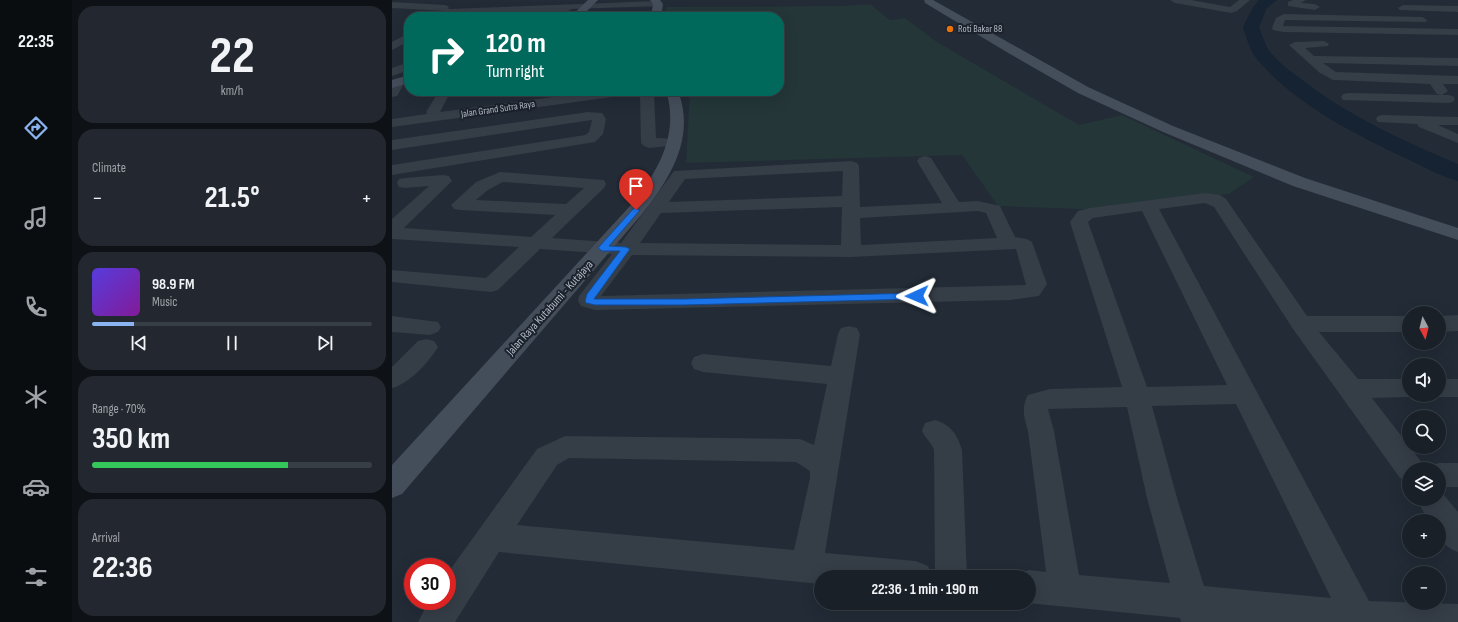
<!DOCTYPE html>
<html lang="en">
<head>
<meta charset="utf-8">
<style>
	body { margin:0; font-family:"Sofia Sans Condensed",sans-serif; background:#232830; color:#f1f3f6; height:100vh; display:flex; flex-direction:column; font-size:15px; white-space:nowrap }
	* { box-sizing:border-box; margin:0 }
	p { font-size:13px; color:#9fa3a8 }
	.icon { flex:none; width:22px; height:22px; fill:none; stroke:currentColor; stroke-width:2; stroke-linecap:round; stroke-linejoin:round }
	.map { position:relative; flex:1; overflow:hidden }
	.sheet { display:flex; flex-direction:column; gap:6px; padding:6px; background:#0e1216; width:320px }
	.sheet>* { flex:none }
	.top-card { position:absolute; left:12px; top:12px; width:380px; height:84px; border-radius:16px; box-shadow:0 4px 16px #0002,0 0 0 1px #383e45; background:#00695c; color:#fff; overflow:hidden }
	.needle { width:26px; rotate:173deg }
	.fabs { position:absolute; left:1010px; top:306px; display:grid; gap:8px }
	.fabs a { display:grid; place-items:center; width:44px; height:44px; border-radius:50%; background:#1a2028; box-shadow:0 4px 16px #0002,0 0 0 1px #383e45; font-size:20px }
	.speed { position:absolute; left:12px; top:558px; display:flex; gap:8px; font-size:20px; font-weight:700; text-align:center }
	.speed>* { display:grid; place-content:center; width:52px; height:52px; border-radius:50%; background:#1a2028; box-shadow:0 4px 16px #0002,0 0 0 1px #383e45; line-height:1 }
	.speed .limit { border:6px solid #d22; background:#fff; color:#111 }
	.pin { position:absolute; display:grid; place-items:center; width:34px; height:34px; color:#fff; margin:-41px -17px; border-radius:50% 50% 50% 0; rotate:-45deg; box-shadow:0 0 4px #0007 }
	.pin .icon { rotate:45deg }
	.me { position:absolute; width:44px; margin:-22px; rotate:269deg; stroke-linejoin:round; filter:drop-shadow(0 0 3px #0008) }
	.turn { display:flex; align-items:center; gap:14px; height:84px; padding:0 16px; font-size:18px }
	.turn .icon { width:52px; height:52px; stroke-width:2.5 }
	.turn b { display:block; font-size:28px; line-height:34px }
	.big { font-size:30px; font-weight:700; line-height:1.1 }
	.sheet .widget { flex:1; display:flex; flex-direction:column; justify-content:center; gap:6px; min-width:0; padding:0 14px; border-radius:16px; background:#232830 }
	.sheet .dial { align-items:center; gap:0 }
	.dial b { font-size:52px; line-height:1 }
	.song { display:flex; align-items:center; gap:12px }
	.cover { width:48px; height:48px; border-radius:6px; background:linear-gradient(135deg,hsl(250 70% 55%),hsl(290 70% 35%)) }
	.played { height:4px; border-radius:2px; background:linear-gradient(90deg,#89b4f0 15%,#383e45 15%) }
	.keys { display:flex; justify-content:space-around; direction:ltr }
	.heat { display:flex; justify-content:space-between; align-items:center; font-size:22px; direction:ltr }
	.charge { height:6px; border-radius:3px; background:linear-gradient(90deg,#34c759 70%,#383e45 0) }
	.trip { position:absolute; left:422px; top:570px; width:222px; height:40px; border-radius:20px; background:#1a2028; box-shadow:0 4px 16px #0002,0 0 0 1px #383e45; font-weight:700; line-height:40px; text-align:center }
	main { display:flex; flex:1; min-height:0 }
	.tab-bar { display:flex; flex-direction:column; width:72px; justify-content:space-around; align-items:center; background:#0a0d10; color:#9fa3a8 }
	.tab-bar .icon { width:28px; height:28px }
	.tab-bar .selected { color:#89b4f0 }
	.tab-bar b { font-size:18px; color:#f1f3f6 }
	.map>svg:first-child { display:block }
	.green { fill:#243638 }
	.lines { fill:none; stroke-linecap:round; stroke-linejoin:round }
	.river { fill:#162333; fill-rule:evenodd }
	.street { fill:#353d47; fill-rule:evenodd }
	.secondary { fill:#444d5a; fill-rule:evenodd }
	.route { fill:#1a73e8; stroke:#114b97 }
	.food-dot { fill:#e8710a; stroke:#1b222c; stroke-width:1.5 }
	.labels { text-anchor:middle; dominant-baseline:central; stroke-width:4; stroke-linejoin:round; paint-order:stroke }
	.far-poi-label { font-size:10px; fill:#b0b8c4; stroke:#1b222c; text-anchor:start }
	.far-street-label { font-size:10px; fill:#b0b8c4; stroke:#1b222c }
	.street-label { font-size:12px; fill:#b0b8c4; stroke:#1b222c }
</style>
</head>
<body>
<main>
<nav class="tab-bar">
<b>22:35</b>
<svg class="icon selected" aria-label="directions" viewBox="0 0 24 24"><path d="M12 3l9 9-9 9-9-9zM9 14v-3h6M13 9l2 2-2 2"/></svg>
<svg class="icon" aria-label="music" viewBox="0 0 24 24"><path d="M9 18V5l10-2v13"/><circle cx="6" cy="18" r="3"/><circle cx="16" cy="16" r="3"/></svg>
<svg class="icon" aria-label="phone" viewBox="0 0 24 24"><path d="M5 4h4l2 5-3 2q2 4 5 5l2-3 5 2v4C11 20 4 13 5 4z"/></svg>
<svg class="icon" aria-label="climate" viewBox="0 0 24 24"><path d="M12 3v18M4 7l16 10M4 17L20 7"/></svg>
<svg class="icon" aria-label="car" viewBox="0 0 24 24"><path d="M5 17H2v-5l4-1 3-4h7l3 4 3 1v5h-3M9 17h6M6 11h13"/><circle cx="7" cy="17" r="2"/><circle cx="17" cy="17" r="2"/></svg>
<svg class="icon" aria-label="filters" viewBox="0 0 24 24"><path d="M4 7h16M4 17h16"/><circle cx="9" cy="7" r="2"/><circle cx="15" cy="17" r="2"/></svg>
</nav>
<section class="sheet">
<div class="widget dial"><b>22</b><p>km/h</p></div>
<div class="widget"><p>Climate</p>
<div class="heat"><a>−</a><b class="big">21.5°</b><a>+</a></div>
</div>
<div class="widget">
<div class="song"><i class="cover"></i><div><b>98.9 FM</b><p>Music</p></div></div>
<div class="played"></div>
<div class="keys"><svg class="icon" aria-label="previous" viewBox="0 0 24 24"><path d="M18 5L8 12l10 7zM5 5v14"/></svg><svg class="icon" aria-label="pause" viewBox="0 0 24 24"><path d="M8 5v14M16 5v14"/></svg><svg class="icon" aria-label="next" viewBox="0 0 24 24"><path d="M6 5l10 7-10 7zM19 5v14"/></svg></div>
</div>
<div class="widget"><p>Range · 70%</p><b class="big">350 km</b><div class="charge"></div></div>
<div class="widget"><p>Arrival</p><b class="big">22:36</b></div>
</section>
<div class="map">
<svg width="1066" height="622" viewBox="0 0 1066 622">
	<rect width="100%" height="100%" fill="#222b36"/>
	<path class="green" d="M466 5H479L498 20 513 18 545 42 687 125 730 115 862 177 837 194 717 210 606 206 570 155 294 163 298 91H387V17H274V7L450 6Z"/>
	<g class="lines">
		<path class="river" d="M867 0H885L875 8 867 27C870 35 873 45 878 52 888 64 901 73 913 82 959 117 1013 142 1066 164V181C1048 176 1032 167 1015 159 962 134 902 104 864 58 858 50 854 37 851 27L860 9Z"/>
		<g class="street">
			<path d="M778 0H799L838 7 847 0H858L845 11 839 13 783 3Z"/>
			<path d="M901 0H914L909 3 923 4 928 7 923 10 896 6V2Z"/>
			<path d="M266 1 271 4 269 6 180 9 176 11 64 13 56 17H43L53 11 0 8V2L53 5 56 6 57 9Z"/>
			<path d="M1011 5 1066 6V12L1008 10 1006 8Z"/>
			<path d="M892 14 1030 17 1035 20 1034 22 893 20 891 26 1066 29V35L891 32 881 30 880 28 884 18Z"/>
			<path d="M17 33V41L0 50V42Z"/>
			<path d="M932 41 937 44 936 46 913 48 922 56 1066 58V66L931 63 944 72 1066 76V84H1051L1056 91 1050 95 1045 94 1038 84 941 80 928 73 897 45 903 42Z"/>
			<path d="M17 62V70L0 76V68Z"/>
			<path d="M7 78 13 82 5 96 0 97V83L3 79Z"/>
			<path d="M47 91H59L48 112 206 91H241L235 95 0 127V119L35 114 34 112Z"/>
			<path d="M251 91H263L262 94 264 138 287 139 290 142 287 145 257 148 252 146 249 143 248 94Z"/>
			<path d="M956 93 1056 95 1061 96 1063 99 1061 102 1056 103 951 100 949 97 951 94Z"/>
			<path d="M196 112 210 113 214 119 211 134 203 142 0 175V165L193 135 197 132 200 120 0 150V140Z"/>
			<path d="M991 115 1066 117V125H1046L1066 134V143L1027 127 1025 124 986 122 984 119 986 116Z"/>
			<path d="M533 156 539 158 567 202 586 201 608 206 623 237 635 239 640 242 655 284 647 296 618 300 203 310 189 306 186 301 187 296 220 254 148 249 106 290 99 292 0 282V270L94 278 127 247 0 239V219L37 186 13 188 7 187 5 183 7 179 13 178 51 175 57 176 60 181 12 228 139 237 163 215 68 210 62 209 59 205 84 182 108 172 212 180 214 184 212 188 160 238 229 243 282 171 459 161 465 163 467 166 468 207 550 203 525 161 527 158ZM451 171 450 196 277 202 293 179ZM111 182 192 188 174 204 84 200 96 190ZM450 207 449 245 248 243 269 213ZM586 211 594 213 605 238 469 245 468 218ZM624 249 634 285 209 296 240 255 459 257Z"/>
			<path d="M813 193 828 195 834 199 915 316H1017V332H927L966 379H1017V395H1025L1017 397 980 398 1028 460 1032 469H1017V481L1008 478 901 329 822 207 813 203 767 209 977 601 1066 604V622H789L788 618 635 603H637V577H624L625 575 637 570 654 572 636 431C632 417 629 408 636 395L658 389 730 387 678 222 686 211 698 208ZM750 211 835 385 755 387 696 222 701 218ZM844 404 939 598 812 586 785 498 760 406ZM735 407 755 498 778 583 687 575 662 431 656 409Z"/>
			<path d="M1066 315V331L1047 332V316Z"/>
			<path d="M0 316 46 322 49 327 46 332 38 335 0 332Z"/>
			<path d="M457 326 465 328 468 334 433 553 524 561 536 566 540 577H429V584L107 552 63 622H26L37 601H55V574L145 449 173 436 408 439 422 445 435 384 311 372 302 369 299 363 302 357 311 354 439 366 446 334 449 328ZM177 458 404 462 418 471V478L402 550 125 525 165 465Z"/>
			<path d="M34 339 42 341 46 347C36 363 18 383 0 388V367L26 341Z"/>
			<path d="M1047 379H1066V397H1047L1039 395H1047Z"/>
			<path d="M543 420C559 425 565 434 570 450L575 577H543L542 450C540 443 533 438 530 431L533 423Z"/>
			<path d="M1047 463H1066V487H1047V469H1036L1037 466Z"/>
			<path d="M1047 489 1066 512V552C1049 545 1047 539 1047 521H1037L1024 499H1047Z"/>
		</g>
		<g class="secondary">
			<path d="M196 0H206L189 17H178Z"/>
			<path d="M258 0H268L271 4 269 17H259L261 4Z"/>
			<path d="M532 0H541L696 87 781 126 913 178 1066 228V240L901 186 771 132 686 93 618 54 533 3Z"/>
			<path d="M17 75V83L0 88V80Z"/>
			<path d="M274 91H286C304 137 278 179 250 214L10 494 0 498V465L238 206C265 174 288 134 274 91Z"/>
		</g>
	</g>
	<path class="route" d="M242 208 248 210 217 246 234 247 238 249 202 299H292L525 293 529 296 525 299 292 305H203L194 303 193 301 195 294 228 251H210L206 248Z"/>
	<circle class="food-dot" cx="558" cy="29" r="4"/>
	<g class="labels">
		<g class="far-poi-label">
			<text x="566" y="29">Roti Bakar 88</text>
		</g>
		<g class="far-street-label">
			<text transform="translate(106 109) rotate(-8)">Jalan Grand Sutra Raya</text>
		</g>
		<g class="street-label">
			<text transform="translate(158 308) rotate(-48)">Jalan Raya Kutabumi - Kutajaya</text>
		</g>
	</g>
</svg>
<div class="fabs">
<a><svg class="needle" viewBox="-14 -14 28 28"><path d="M0-13l5 13h-10z" fill="#e53935"/><path d="M0 13l5-13h-10z" fill="#9fa3a8"/></svg></a>
<a><svg class="icon" aria-label="sound" viewBox="0 0 24 24"><path d="M4 9h4l5-4v14l-5-4H4zM17 9q2 3 0 6"/></svg></a>
<a><svg class="icon" aria-label="search" viewBox="0 0 24 24"><circle cx="10" cy="10" r="6"/><path d="M15 15l6 6"/></svg></a>
<a><svg class="icon" aria-label="layers" viewBox="0 0 24 24"><path d="M12 4l9 5-9 5-9-5zM3 14l9 5 9-5"/></svg></a>
<a>+</a>
<a>−</a>
</div>
<div class="speed"><div class="limit">30</div></div>
<div class="pin" style="left:244px;top:210px;background:#d93025"><svg class="icon" aria-label="arrive" viewBox="0 0 24 24"><path d="M6 21V4h12l-3 4 3 4H6"/></svg></div>
<svg class="me" style="left:525px;top:296px" viewBox="-20 -20 40 40"><path d="M0-17L14 15 0 8-14 15z" fill="#1a73e8" stroke="#fff" stroke-width="4"/></svg>
<div class="trip">22:36 · 1 min · 190 m</div>
<div class="top-card">
<div class="turn"><svg class="icon" aria-label="right" viewBox="0 0 24 24"><path d="M7 20v-9h11M14 6l5 5-5 5"/></svg><div><b>120 m</b>Turn right</div></div>
</div>
</div>
</main>
</body>
</html>
